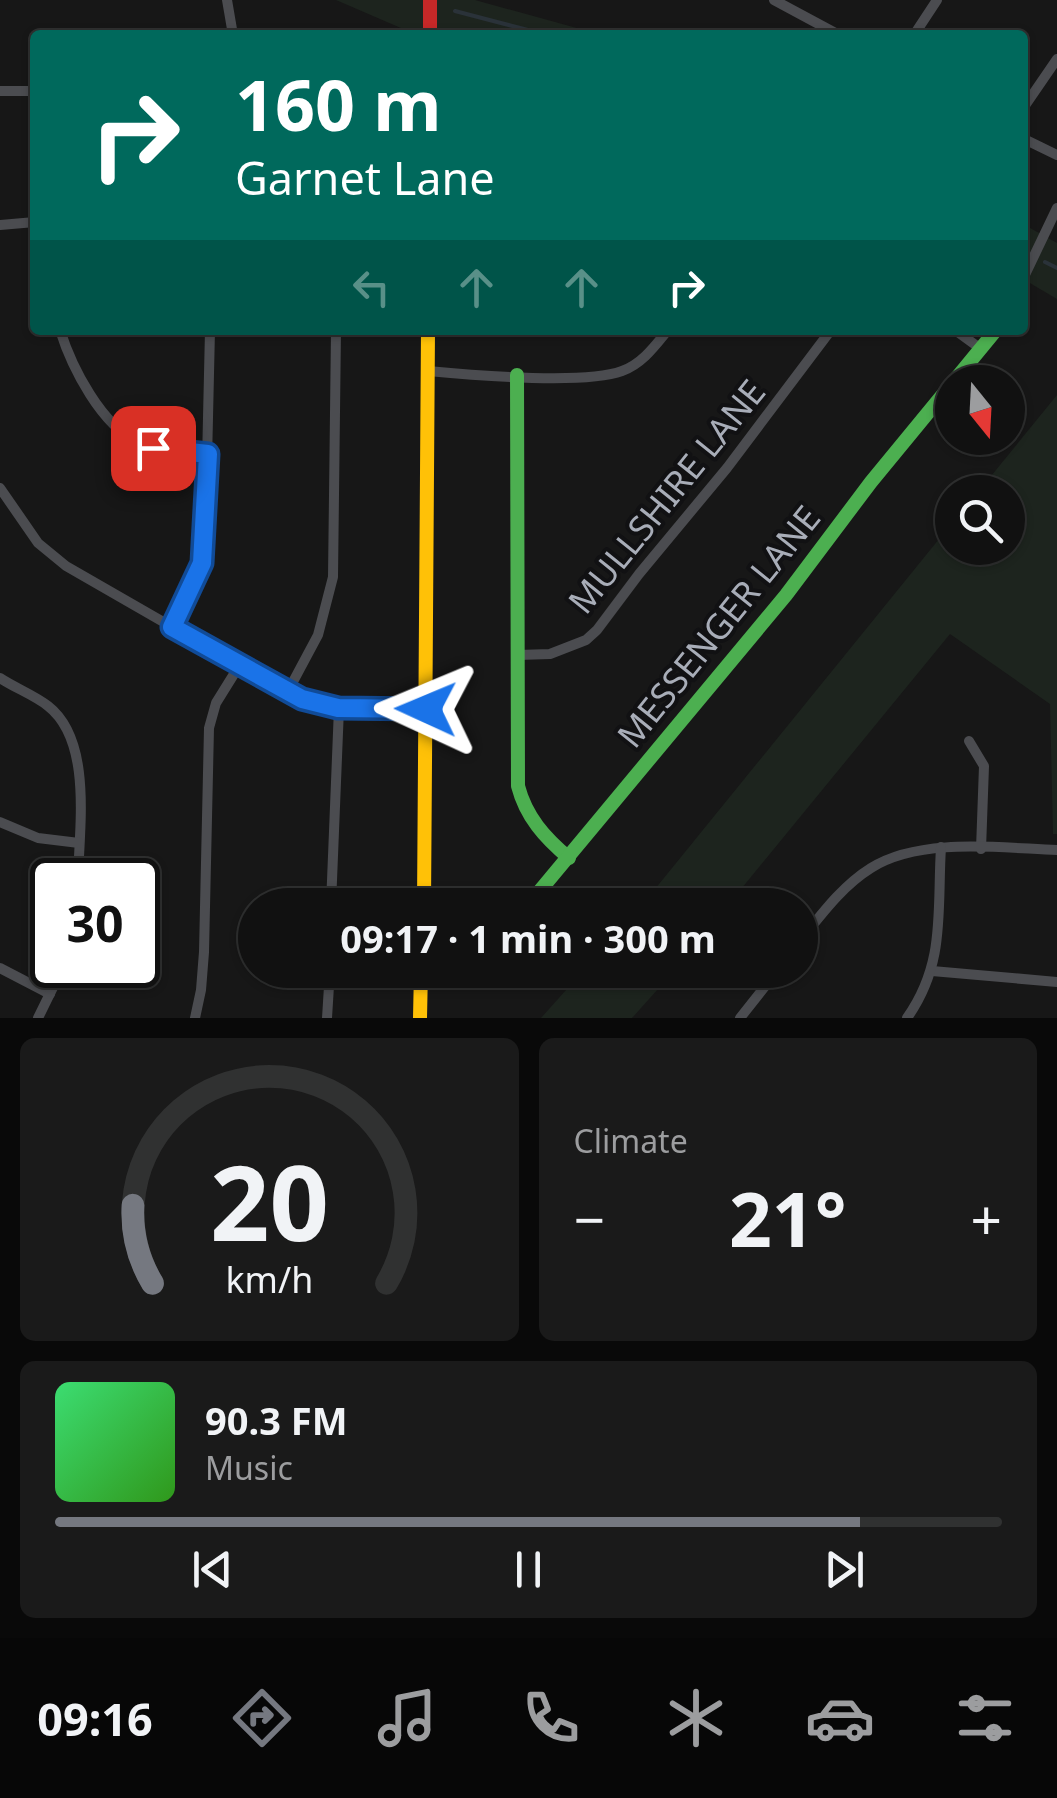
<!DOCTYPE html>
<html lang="en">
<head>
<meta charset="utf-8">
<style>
	body { margin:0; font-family:"Noto Sans",sans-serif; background:#1a1a1a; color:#f1f3f6; height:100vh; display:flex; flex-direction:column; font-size:38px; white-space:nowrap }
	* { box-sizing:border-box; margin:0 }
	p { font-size:32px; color:#9c9d9f }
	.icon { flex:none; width:55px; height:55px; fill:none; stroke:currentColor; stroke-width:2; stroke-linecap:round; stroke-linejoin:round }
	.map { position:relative; height:1018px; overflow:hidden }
	.sheet { display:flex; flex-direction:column; gap:20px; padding:20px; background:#090909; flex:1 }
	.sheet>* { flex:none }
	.guide { position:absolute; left:30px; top:30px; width:998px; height:305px; border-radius:10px; box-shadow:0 2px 8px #0004,0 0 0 2px #303131; background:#00695c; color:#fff; overflow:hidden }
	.needle { width:65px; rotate:162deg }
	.controls { position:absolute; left:935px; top:365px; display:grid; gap:20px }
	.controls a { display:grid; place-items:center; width:90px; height:90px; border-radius:50%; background:#111; box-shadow:0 2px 8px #0004,0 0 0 2px #303131; font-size:50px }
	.speed { position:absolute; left:30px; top:858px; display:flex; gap:20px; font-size:50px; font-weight:700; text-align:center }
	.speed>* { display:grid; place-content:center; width:130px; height:130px; border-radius:50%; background:#111; box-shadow:0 2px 8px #0004,0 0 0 2px #303131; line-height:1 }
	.speed .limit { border:5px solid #111; border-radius:15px; background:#fff; color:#111 }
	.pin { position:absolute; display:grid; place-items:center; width:85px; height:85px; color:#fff; margin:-42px; border-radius:20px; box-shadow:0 5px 15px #0006 }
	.me { position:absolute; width:110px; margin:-55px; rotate:271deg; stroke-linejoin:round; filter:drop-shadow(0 0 8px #0008) }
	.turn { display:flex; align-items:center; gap:35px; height:210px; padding:0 40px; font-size:45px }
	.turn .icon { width:130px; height:130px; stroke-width:2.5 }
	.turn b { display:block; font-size:70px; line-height:85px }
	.lanes { display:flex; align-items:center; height:95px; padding:0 40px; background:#0003; justify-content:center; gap:50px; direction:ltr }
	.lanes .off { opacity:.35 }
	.big { font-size:75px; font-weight:700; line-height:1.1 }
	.sheet .card { flex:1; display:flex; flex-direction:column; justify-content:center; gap:15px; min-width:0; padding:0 35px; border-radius:15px; background:#1a1a1a }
	.sheet .dial { align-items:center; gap:0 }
	.dial svg { height:260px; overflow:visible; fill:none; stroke:#303131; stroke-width:7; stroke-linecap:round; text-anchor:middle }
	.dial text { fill:#f1f3f6; stroke:none }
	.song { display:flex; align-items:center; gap:30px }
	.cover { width:120px; height:120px; border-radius:15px; background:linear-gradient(135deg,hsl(140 70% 55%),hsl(110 70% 35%)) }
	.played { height:10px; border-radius:5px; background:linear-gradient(90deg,#757880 85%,#303131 85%) }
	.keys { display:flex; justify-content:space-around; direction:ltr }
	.heat { display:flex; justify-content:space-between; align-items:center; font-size:55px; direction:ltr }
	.sheet .tiles { flex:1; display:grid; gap:20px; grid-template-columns:1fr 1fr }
	.card:last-child { grid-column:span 2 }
	.trip { position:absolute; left:238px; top:888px; width:580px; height:100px; border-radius:50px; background:#111; box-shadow:0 2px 8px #0004,0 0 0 2px #303131; font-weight:700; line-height:100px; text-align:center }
	.tab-bar { display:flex; height:160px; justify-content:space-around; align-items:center; background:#070707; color:#9c9d9f }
	.tab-bar .icon { width:70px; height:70px }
	.tab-bar .on { color:#757880 }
	.tab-bar b { font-size:45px; color:#f1f3f6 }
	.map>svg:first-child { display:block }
	.green { fill:#1d241e }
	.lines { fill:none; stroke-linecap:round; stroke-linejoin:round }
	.stream { stroke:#2a3239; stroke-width:4 }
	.street { stroke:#4b4c50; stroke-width:10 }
	.fast { stroke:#4caf50; stroke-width:14 }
	.slow { stroke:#ffc107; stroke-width:14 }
	.jam { stroke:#c62828; stroke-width:14 }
	.route-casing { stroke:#114b97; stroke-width:25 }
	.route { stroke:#1a73e8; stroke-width:18 }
	.labels { text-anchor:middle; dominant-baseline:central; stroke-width:8; stroke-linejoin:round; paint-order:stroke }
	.street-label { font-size:35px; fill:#a8adb8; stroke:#111113 }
</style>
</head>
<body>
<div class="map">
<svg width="1057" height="1018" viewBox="0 0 1057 1018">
	<rect width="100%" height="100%" fill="#171717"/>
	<g class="green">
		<path d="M336 0H475L602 35H417Z"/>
		<path d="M1023 224 1057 243V299L1023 279Z"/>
		<path d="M1057 395V834H1053L1050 704 950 634 728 905H642L952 523V548H1008V492H978Z"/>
		<path d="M584 970H675L632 1018H541Z"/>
	</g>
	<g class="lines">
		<g class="stream">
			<path d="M455 11 547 35"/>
			<path d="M1045 262 1057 268"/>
		</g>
		<g class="street">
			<path d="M227 0 233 35"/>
			<path d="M774 0 839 35"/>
			<path d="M914 35 937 0"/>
			<path d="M0 91H35"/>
			<path d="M1022 110 1057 59"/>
			<path d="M1022 138 1057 155"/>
			<path d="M0 225 35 222"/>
			<path d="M1022 281 1057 208"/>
			<path d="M60 330C72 368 101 425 139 443 160 454 185 452 208 454"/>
			<path d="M955 330 981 349"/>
			<path d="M428 371C471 375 584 385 622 371 642 364 655 346 668 330"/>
			<path d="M0 488 38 543 66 566 287 693 339 708 426 709"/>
			<path d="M172 627 198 576 205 549 210 330"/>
			<path d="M518 655 550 654 586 640 597 630 639 574 727 468 831 330"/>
			<path d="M0 678C15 688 34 695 48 706 93 741 79 829 78 880"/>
			<path d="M287 693 318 635 333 577 336 330"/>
			<path d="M969 741 984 766 981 849"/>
			<path d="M0 822 38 838 79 843"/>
			<path d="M331 905 339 708"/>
			<path d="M800 941C821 915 842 886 871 868 920 837 1001 848 1057 850"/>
			<path d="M0 968 50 994"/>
			<path d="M932 971 1057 982"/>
			<path d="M38 1018 64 965"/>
			<path d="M195 1018 201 990 204 952 209 728 216 703 239 666"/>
			<path d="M327 1018 330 970"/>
			<path d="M740 1018 778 970"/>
			<path d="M907 1018C946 963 937 911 941 847"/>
		</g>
		<g class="fast">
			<path d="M517 375 518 786C526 817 545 838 569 858"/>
			<path d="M528 905 786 595 871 482 996 330"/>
		</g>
		<g class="slow">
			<path d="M424 905 428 330"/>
			<path d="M420 1018 421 970"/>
		</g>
		<path class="jam" d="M430 0V35"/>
	</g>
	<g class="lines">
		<defs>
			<path id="route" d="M153 448 208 454 202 563 172 627 302 699 338 708 426 709"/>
		</defs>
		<use href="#route" class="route-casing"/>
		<use href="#route" class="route"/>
	</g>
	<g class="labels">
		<g class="street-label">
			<text transform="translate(666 496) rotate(-51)">MULLSHIRE LANE</text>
			<text transform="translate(718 626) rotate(-51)">MESSENGER LANE</text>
		</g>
	</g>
</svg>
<div class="controls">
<a><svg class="needle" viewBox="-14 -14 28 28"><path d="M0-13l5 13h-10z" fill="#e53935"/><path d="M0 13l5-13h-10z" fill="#9c9d9f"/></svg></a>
<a><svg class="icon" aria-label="search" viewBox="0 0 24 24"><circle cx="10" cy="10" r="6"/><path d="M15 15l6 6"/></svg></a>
</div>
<div class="speed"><div class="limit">30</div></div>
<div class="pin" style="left:153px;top:448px;background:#d93025"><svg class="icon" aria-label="arrive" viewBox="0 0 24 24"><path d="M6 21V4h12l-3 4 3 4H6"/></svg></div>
<svg class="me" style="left:426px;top:709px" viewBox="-20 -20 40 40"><path d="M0-17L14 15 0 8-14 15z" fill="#1a73e8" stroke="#fff" stroke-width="4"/></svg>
<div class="trip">09:17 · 1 min · 300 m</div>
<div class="guide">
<div class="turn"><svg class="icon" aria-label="right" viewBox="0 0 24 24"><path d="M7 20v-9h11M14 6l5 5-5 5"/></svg><div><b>160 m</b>Garnet Lane</div></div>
<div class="lanes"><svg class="icon off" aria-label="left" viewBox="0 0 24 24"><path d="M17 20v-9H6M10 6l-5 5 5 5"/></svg><svg class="icon off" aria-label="ahead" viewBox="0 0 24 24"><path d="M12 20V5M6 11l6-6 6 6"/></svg><svg class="icon off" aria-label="ahead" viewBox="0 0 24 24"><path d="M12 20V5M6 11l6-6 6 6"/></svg><svg class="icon" aria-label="right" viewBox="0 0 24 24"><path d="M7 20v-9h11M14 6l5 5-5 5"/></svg></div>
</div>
</div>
<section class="sheet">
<div class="tiles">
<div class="card dial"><svg viewBox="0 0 100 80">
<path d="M14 69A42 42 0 1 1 86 69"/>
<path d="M14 69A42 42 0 0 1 8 45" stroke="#757880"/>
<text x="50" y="56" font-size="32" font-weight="700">20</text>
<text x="50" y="72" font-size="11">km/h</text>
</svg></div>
<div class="card"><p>Climate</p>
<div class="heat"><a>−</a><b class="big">21°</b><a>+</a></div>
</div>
<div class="card">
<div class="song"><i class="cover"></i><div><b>90.3 FM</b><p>Music</p></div></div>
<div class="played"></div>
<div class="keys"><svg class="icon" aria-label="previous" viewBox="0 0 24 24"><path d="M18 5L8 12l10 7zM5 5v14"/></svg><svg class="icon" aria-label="pause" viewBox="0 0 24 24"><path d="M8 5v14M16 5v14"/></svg><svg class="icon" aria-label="next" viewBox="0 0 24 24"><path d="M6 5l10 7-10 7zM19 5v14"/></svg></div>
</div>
</div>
</section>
<nav class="tab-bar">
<b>09:16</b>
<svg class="icon on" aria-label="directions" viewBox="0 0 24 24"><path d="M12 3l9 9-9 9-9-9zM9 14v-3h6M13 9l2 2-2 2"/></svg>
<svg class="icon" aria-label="music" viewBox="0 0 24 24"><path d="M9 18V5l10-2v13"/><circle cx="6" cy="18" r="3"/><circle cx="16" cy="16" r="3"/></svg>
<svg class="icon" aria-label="phone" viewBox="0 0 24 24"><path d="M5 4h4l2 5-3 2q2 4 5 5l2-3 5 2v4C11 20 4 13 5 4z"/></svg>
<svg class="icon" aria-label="climate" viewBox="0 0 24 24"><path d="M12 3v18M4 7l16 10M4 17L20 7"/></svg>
<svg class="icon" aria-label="car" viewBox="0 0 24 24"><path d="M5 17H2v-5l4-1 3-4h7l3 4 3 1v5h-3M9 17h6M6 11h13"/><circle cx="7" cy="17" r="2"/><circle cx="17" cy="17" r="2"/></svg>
<svg class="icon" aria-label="filters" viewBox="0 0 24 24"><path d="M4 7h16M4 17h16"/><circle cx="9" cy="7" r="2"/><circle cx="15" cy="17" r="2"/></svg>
</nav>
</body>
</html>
